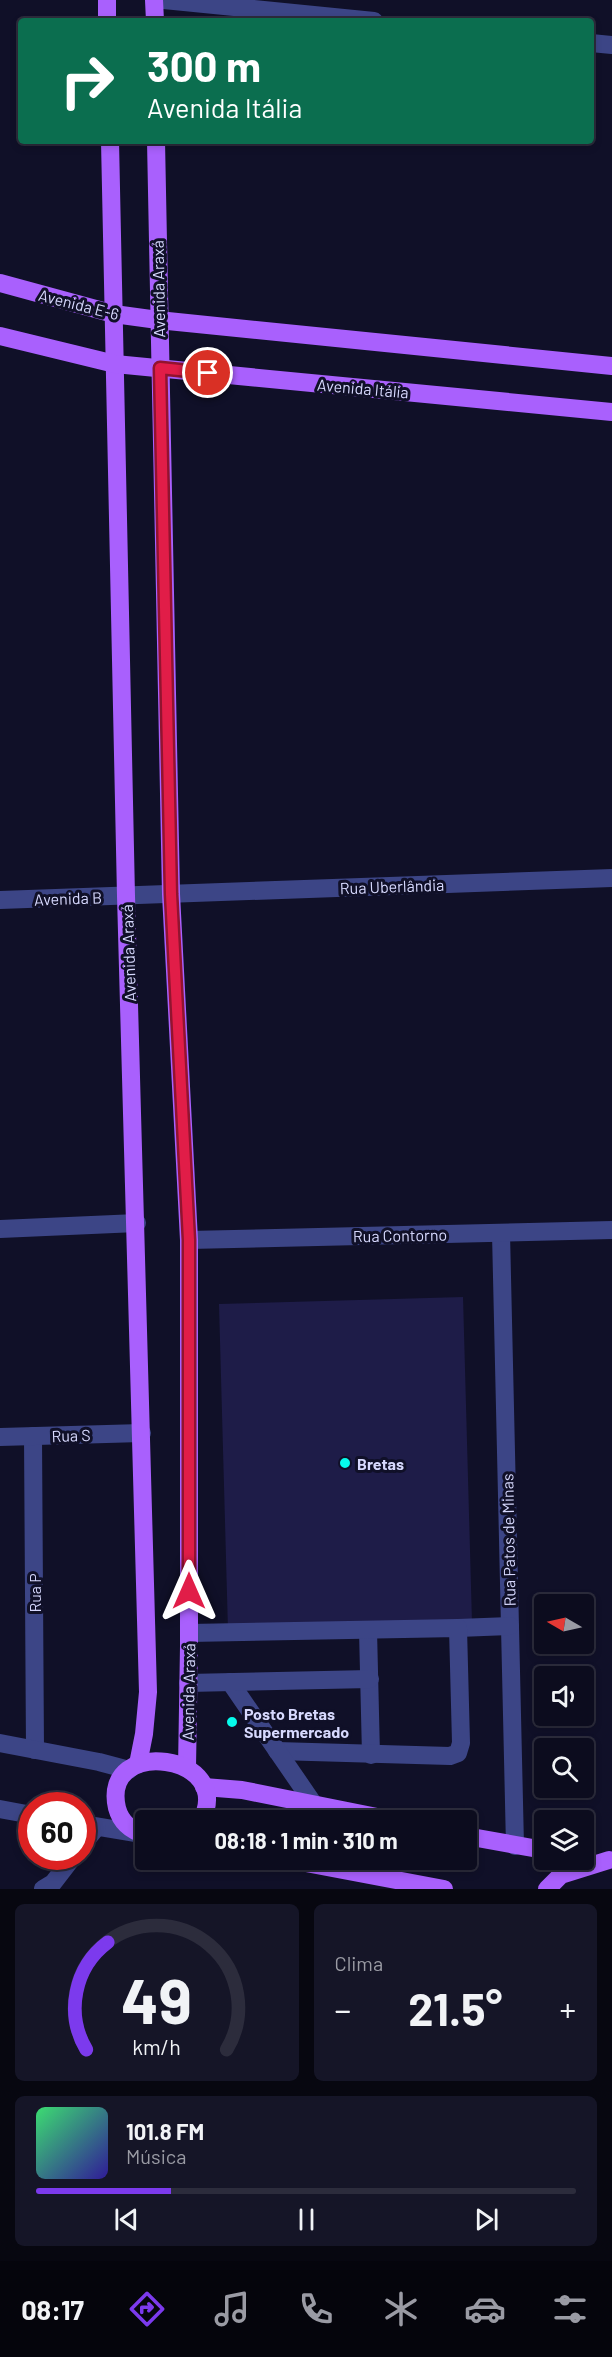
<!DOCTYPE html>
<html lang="pt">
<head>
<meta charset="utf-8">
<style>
	body { margin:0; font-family:Barlow,sans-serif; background:#151527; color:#f1f3f6; height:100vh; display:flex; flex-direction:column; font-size:22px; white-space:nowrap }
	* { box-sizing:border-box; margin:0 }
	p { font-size:20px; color:#9a9ba4 }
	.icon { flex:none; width:33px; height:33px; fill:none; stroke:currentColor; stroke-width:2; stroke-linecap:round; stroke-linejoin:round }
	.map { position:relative; height:1889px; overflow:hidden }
	.sheet { display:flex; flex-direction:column; gap:15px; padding:15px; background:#070710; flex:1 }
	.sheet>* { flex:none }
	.guide { position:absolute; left:18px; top:18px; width:576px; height:126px; border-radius:6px; box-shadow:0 3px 9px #0003,0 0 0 2px #2c2c3c; background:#0b6e4f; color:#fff; overflow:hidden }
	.needle { width:39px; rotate:279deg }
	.fabs { position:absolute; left:534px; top:1594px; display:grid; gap:12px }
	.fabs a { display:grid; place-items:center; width:60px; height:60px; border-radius:6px; background:#0c0c1e; box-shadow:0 3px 9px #0003,0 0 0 2px #2c2c3c; font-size:30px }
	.speed { position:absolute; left:18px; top:1792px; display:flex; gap:12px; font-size:30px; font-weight:700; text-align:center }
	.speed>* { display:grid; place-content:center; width:78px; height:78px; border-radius:50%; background:#0c0c1e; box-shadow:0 3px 9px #0003,0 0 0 2px #2c2c3c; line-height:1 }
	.speed .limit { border:9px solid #d22; background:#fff; color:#111 }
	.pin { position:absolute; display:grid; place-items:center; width:51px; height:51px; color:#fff; margin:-26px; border:3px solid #fff; border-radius:50%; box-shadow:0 2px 6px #0007 }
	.me { position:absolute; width:66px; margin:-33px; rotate:0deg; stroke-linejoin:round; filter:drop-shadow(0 0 4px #0008) }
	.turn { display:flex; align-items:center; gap:21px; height:126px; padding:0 30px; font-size:27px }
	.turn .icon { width:78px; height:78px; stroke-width:2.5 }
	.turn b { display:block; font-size:42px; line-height:51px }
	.big { font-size:45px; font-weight:700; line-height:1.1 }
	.sheet .card { flex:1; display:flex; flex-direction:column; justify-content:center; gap:9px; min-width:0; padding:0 21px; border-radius:9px; background:#151527 }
	.sheet .dial { align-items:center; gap:0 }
	.dial svg { height:156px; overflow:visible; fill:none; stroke:#2c2c3c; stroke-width:7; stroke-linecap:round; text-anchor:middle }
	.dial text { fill:#f1f3f6; stroke:none }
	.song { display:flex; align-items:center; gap:18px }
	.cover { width:72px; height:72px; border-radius:9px; background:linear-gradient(135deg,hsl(140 70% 55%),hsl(250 70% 35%)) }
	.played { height:6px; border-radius:3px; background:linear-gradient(90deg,#7c3aed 25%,#2c2c3c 25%) }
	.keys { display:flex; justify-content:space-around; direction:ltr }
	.heat { display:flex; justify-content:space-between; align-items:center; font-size:33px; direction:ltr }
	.sheet .tiles { flex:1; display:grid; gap:15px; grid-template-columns:1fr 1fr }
	.card:last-child { grid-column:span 2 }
	.trip { position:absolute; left:135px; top:1810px; width:342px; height:60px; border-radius:6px; background:#0c0c1e; box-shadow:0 3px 9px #0003,0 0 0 2px #2c2c3c; font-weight:700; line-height:60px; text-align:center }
	.menu { display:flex; height:96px; justify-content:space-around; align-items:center; background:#05050c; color:#9a9ba4 }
	.menu .icon { width:42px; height:42px }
	.menu .on { color:#7c3aed }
	.menu b { font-size:27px; color:#f1f3f6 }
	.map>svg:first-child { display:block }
	.building { fill:#1e1c48 }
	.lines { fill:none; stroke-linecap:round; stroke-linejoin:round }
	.minor { stroke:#3c4586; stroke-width:18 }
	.major { stroke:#a960fd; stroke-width:18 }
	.route-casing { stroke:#92132f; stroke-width:15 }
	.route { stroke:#e11d48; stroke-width:10 }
	.poi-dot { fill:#06fbec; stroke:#101028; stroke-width:2 }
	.labels { text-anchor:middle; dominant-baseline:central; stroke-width:6; stroke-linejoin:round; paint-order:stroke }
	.street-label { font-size:16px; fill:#d7d9fe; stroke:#101028 }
	.poi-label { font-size:16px; font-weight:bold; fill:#d7d9fe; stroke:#101028; text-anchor:start }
</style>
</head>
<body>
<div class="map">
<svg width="612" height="1889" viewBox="0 0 612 1889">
	<rect width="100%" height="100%" fill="#101028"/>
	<path class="building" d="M463 1297 472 1623 228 1630 219 1304Z"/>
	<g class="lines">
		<g class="minor">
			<path d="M164 0 374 21"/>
			<path d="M591 43 612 45"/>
			<path d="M0 900 612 878"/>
			<path d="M0 1229 137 1223"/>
			<path d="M501 1233 515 1846"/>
			<path d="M189 1240 612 1230"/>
			<path d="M33 1436 35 1750"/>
			<path d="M0 1437 142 1433"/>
			<path d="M458 1628 510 1626"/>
			<path d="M368 1630 371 1755"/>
			<path d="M189 1633 458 1628 461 1743 458 1753 450 1756 277 1751"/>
			<path d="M230 1682 313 1803"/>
			<path d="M188 1683 370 1679"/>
			<path d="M0 1743 99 1762 129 1770"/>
			<path d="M0 1809 32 1815"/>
			<path d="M82 1824 136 1833"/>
			<path d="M82 1845 97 1827"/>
			<path d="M43 1889 53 1883 73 1857"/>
		</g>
		<g class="major">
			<path d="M107 0V21"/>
			<path d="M154 0 155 21"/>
			<path d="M110 141 126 896 148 1692 144 1734 138 1764"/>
			<path d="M156 141 171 894 189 1240V1646L187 1768"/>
			<path d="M0 283 114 314 158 320 612 366"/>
			<path d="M0 336 115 364 612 412"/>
			<path d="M204 1787 242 1790 397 1821"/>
			<path d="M146 1835C131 1831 121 1823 117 1808 100 1735 237 1754 201 1821"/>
			<path d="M466 1836 544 1850"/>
			<path d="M290 1860 444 1889"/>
			<path d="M547 1889 561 1875 609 1860"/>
		</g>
	</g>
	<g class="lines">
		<defs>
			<path id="route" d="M189 1591V1240L171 894 160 368 208 373"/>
		</defs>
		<use href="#route" class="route-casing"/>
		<use href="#route" class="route"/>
	</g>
	<g class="poi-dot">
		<circle cx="345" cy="1463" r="6"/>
		<circle cx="232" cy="1722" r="6"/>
	</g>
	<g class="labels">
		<g class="street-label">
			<text transform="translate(158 289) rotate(-91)">Avenida Araxá</text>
			<text transform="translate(79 304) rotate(14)">Avenida E-6</text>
			<text transform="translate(363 388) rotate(5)">Avenida Itália</text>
			<text transform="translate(392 886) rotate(-2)">Rua Uberlândia</text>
			<text transform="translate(68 898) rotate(-2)">Avenida B</text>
			<text transform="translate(128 953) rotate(-92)">Avenida Araxá</text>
			<text transform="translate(400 1235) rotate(-1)">Rua Contorno</text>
			<text transform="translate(71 1435) rotate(-2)">Rua S</text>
			<text transform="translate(508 1540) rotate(-91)">Rua Patos de Minas</text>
			<text transform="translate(34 1593) rotate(-90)">Rua P</text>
			<text transform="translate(188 1692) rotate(-89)">Avenida Araxá</text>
		</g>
		<g class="poi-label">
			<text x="357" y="1463">Bretas</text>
			<text x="244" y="1713">Posto Bretas<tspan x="244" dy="18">Supermercado</tspan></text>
		</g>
	</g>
</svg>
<div class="fabs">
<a><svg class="needle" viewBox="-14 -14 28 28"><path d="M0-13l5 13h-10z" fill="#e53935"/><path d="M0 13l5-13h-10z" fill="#9a9ba4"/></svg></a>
<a><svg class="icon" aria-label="sound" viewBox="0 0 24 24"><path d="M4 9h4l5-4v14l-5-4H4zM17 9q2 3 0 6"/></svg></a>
<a><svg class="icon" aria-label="search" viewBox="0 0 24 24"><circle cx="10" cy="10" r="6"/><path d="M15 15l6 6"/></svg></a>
<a><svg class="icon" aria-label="layers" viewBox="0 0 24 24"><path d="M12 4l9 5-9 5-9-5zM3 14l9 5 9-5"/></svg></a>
</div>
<div class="speed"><div class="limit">60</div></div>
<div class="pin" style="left:208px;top:373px;background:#d93025"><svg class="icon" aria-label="arrive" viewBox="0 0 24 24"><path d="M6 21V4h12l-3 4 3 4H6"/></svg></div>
<svg class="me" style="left:189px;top:1591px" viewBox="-20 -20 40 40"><path d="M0-17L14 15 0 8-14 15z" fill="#e11d48" stroke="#fff" stroke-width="4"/></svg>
<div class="trip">08:18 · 1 min · 310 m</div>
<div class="guide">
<div class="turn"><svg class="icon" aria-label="right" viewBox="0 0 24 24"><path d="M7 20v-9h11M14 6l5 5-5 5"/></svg><div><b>300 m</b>Avenida Itália</div></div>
</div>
</div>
<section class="sheet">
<div class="tiles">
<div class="card dial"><svg viewBox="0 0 100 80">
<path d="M14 69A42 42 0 1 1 86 69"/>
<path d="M14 69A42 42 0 0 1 25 14" stroke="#7c3aed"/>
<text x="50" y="56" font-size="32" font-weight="700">49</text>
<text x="50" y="72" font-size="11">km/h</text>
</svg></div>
<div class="card"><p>Clima</p>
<div class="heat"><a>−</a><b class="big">21.5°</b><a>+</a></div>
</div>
<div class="card">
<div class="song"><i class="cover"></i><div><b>101.8 FM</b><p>Música</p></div></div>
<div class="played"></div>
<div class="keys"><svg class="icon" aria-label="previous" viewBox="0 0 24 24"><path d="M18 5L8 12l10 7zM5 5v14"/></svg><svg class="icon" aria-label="pause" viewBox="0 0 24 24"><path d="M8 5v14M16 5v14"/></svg><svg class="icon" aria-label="next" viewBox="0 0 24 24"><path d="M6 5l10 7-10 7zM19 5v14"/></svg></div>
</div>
</div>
</section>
<nav class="menu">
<b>08:17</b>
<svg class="icon on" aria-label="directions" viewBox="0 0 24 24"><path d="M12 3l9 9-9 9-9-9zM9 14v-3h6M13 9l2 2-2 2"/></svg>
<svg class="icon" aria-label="music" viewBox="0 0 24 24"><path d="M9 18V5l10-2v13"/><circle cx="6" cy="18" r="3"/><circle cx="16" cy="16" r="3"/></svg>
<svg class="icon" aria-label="phone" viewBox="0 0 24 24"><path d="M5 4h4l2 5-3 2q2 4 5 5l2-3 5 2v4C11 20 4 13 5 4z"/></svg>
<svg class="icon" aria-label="climate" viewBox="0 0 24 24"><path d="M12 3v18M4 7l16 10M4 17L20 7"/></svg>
<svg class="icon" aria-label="car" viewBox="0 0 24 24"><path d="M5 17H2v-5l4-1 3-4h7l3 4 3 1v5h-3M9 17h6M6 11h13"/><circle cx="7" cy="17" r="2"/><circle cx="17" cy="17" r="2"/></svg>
<svg class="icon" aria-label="filters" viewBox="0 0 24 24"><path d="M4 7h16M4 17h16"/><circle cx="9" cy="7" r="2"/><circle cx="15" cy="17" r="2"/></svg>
</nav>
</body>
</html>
